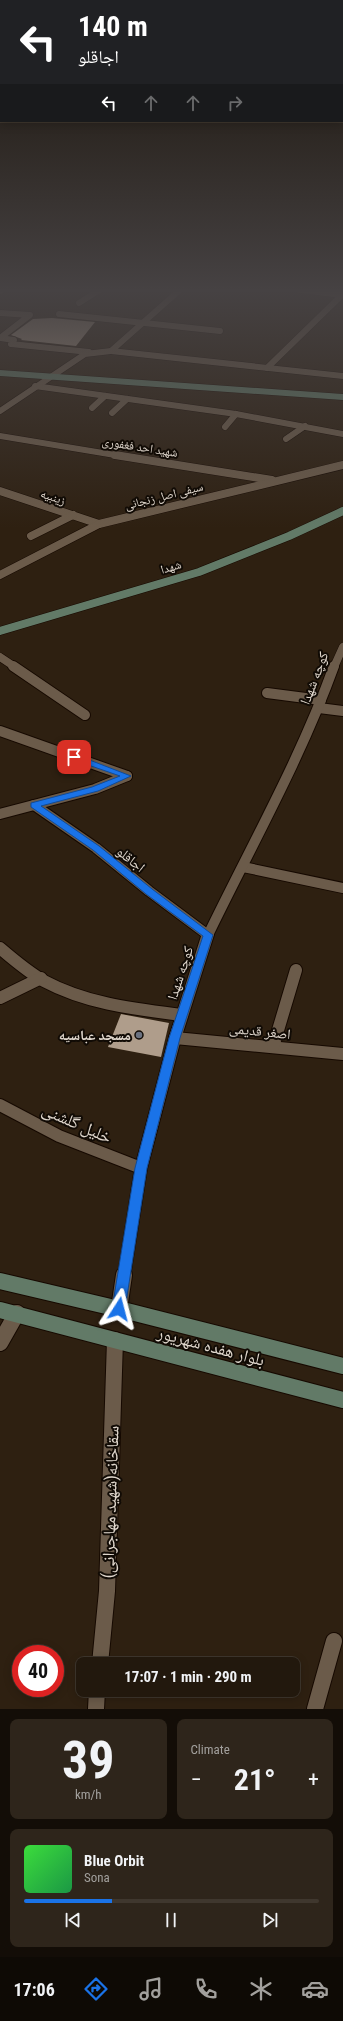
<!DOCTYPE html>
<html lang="en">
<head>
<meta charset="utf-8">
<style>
	body { margin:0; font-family:"Roboto Condensed","Noto Naskh Arabic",sans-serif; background:#2e251b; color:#f1f3f6; height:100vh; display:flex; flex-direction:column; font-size:15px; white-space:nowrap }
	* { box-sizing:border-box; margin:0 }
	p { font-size:13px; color:#a2a09d }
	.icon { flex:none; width:22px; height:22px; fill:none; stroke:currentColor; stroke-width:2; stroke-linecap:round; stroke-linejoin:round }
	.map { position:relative; height:1709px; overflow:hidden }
	.panel { display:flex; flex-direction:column; gap:10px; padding:10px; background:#130d07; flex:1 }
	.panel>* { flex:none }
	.banner { position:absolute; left:0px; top:0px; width:343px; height:122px; box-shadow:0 2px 10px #0003,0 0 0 1px #3f372e; background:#202124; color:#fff; overflow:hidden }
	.speed { position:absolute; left:12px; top:1645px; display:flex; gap:8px; font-size:20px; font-weight:700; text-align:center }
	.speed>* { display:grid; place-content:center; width:52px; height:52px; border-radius:50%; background:#22180d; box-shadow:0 2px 10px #0003,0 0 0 1px #3f372e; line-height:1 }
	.speed .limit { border:6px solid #d22; background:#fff; color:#111 }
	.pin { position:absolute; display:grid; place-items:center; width:34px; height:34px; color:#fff; margin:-17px; border-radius:8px; box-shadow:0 2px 6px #0006 }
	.me { position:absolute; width:44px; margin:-22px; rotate:9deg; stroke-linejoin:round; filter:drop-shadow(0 0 3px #0008) }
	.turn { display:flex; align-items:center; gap:14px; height:84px; padding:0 12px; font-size:18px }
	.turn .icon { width:52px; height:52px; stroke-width:2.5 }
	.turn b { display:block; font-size:28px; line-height:34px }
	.lanes { display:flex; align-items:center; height:38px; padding:0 12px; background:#0003; justify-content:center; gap:20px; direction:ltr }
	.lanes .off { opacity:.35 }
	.big { font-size:30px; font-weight:700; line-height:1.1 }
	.panel .tile { flex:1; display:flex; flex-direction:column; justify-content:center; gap:6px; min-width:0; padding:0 14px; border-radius:8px; background:#2e251b }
	.panel .dial { align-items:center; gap:0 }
	.dial b { font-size:52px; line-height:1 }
	.song { display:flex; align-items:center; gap:12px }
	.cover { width:48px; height:48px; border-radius:6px; background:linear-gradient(135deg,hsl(120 70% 55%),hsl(140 70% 35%)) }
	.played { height:4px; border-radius:2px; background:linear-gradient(90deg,#1a73e8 30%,#3f372e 30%) }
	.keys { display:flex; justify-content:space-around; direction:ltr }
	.heat { display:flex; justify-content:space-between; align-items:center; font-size:22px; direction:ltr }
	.panel .tiles { flex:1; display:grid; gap:10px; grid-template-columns:1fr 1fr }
	.tile:last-child { grid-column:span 2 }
	.trip { position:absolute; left:76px; top:1657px; width:224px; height:40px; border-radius:8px; background:#22180d; box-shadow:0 2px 10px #0003,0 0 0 1px #3f372e; font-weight:700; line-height:40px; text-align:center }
	.tabs { display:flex; height:64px; justify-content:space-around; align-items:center; background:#0e0a05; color:#a2a09d }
	.tabs .icon { width:28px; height:28px }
	.tabs .active { color:#1a73e8 }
	.tabs b { font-size:18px; color:#f1f3f6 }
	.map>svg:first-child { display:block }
	.building { fill:#af9d8b }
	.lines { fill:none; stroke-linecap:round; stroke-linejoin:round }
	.minor-far4-casing { stroke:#160900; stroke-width:7 }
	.minor-far3-casing { stroke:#160900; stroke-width:9 }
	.minor-far2-casing { stroke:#160900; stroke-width:12 }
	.minor-far1-casing { stroke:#160900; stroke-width:14 }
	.minor-casing { stroke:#160900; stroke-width:18 }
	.tertiary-far3-casing { stroke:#160900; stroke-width:9 }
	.tertiary-far2-casing { stroke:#160900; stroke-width:12 }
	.tertiary-far1-casing { stroke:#160900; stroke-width:14 }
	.tertiary-casing { stroke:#160900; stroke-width:18 }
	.secondary-far2-casing { stroke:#160900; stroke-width:7 }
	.secondary-far1-casing { stroke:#160900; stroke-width:9 }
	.secondary-casing { stroke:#160900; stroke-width:18 }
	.minor-far4 { stroke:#6b5b4a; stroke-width:6 }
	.minor-far3 { stroke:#6b5b4a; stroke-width:8 }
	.minor-far2 { stroke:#6b5b4a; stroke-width:10 }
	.minor-far1 { stroke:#6b5b4a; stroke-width:12 }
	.minor { stroke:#6b5b4a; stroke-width:16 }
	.tertiary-far3 { stroke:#6b5b4a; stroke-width:8 }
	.tertiary-far2 { stroke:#6b5b4a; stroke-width:10 }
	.tertiary-far1 { stroke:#6b5b4a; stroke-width:12 }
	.tertiary { stroke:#6b5b4a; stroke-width:16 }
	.secondary-far2 { stroke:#627a67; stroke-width:6 }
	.secondary-far1 { stroke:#627a67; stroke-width:8 }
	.secondary { stroke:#627a67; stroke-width:16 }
	.route { fill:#1a73e8; stroke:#114b97 }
	.worship-dot { fill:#6b7280; stroke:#110b05; stroke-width:1.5 }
	.labels { text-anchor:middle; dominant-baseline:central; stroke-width:4; stroke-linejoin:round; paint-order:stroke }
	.far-street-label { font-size:12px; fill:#e1d8ce; stroke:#110b05 }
	.street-label { font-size:14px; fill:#e1d8ce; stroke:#110b05 }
	.poi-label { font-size:14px; font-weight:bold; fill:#e1d8ce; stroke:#110b05; text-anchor:end }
	.near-street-label { font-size:17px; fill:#e1d8ce; stroke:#110b05 }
</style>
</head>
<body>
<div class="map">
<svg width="343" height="1709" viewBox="0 0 343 1709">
	<rect width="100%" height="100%" fill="#2e2011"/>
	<g class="building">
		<path d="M52 318 95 322 76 346 21 340 22 339 11 335 33 319Z"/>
		<path d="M121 1014 169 1023 161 1057 108 1047Z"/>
	</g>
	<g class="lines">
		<defs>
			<g id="minor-far4">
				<path d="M294 289 342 295"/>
				<path d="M0 291 4 289"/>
				<path d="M79 303 101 289"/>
				<path d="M0 313 30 315 0 338"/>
				<path d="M59 314 220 331"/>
				<path d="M0 338 14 340 11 344 89 352"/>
				<path d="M111 351 343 376"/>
				<path d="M267 368 343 294"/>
				<path d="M35 386 236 414 343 434"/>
				<path d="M92 408 105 396"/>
				<path d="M0 411 85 354 111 351 181 289"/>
				<path d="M112 413 127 399"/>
				<path d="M225 427 236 414"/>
				<path d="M0 436 121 456"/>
				<path d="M286 439 305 426"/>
			</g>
			<g id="minor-far3">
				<path d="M115 455 272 480"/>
				<path d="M0 491 99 524"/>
				<path d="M31 536 73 515"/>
				<path d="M0 575 99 524 343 465"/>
				<path d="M0 657 15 667"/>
			</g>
			<g id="minor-far2">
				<path d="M13 666 85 715"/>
				<path d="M267 693 321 700"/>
				<path d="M319 708 343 711"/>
				<path d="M0 731 127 776"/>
				<path d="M34 805 96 848 149 891 208 935"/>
				<path d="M0 814 95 789 127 776"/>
				<path d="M243 867 343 888"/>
			</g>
			<g id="minor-far1">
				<path d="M0 948C14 960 28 972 44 981 87 1004 134 1009 182 1015"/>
				<path d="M0 998 41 978"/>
				<path d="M175 1038 343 1054"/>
				<path d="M273 1047 296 970"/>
				<path d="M0 1105 59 1136 141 1168"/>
			</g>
			<g id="minor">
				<path d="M0 1343 17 1313"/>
				<path d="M315 1709 334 1641"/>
			</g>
			<path id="tertiary-far3" d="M334 667 343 647"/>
			<path id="tertiary-far2" d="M208 935C251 846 300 760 334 666"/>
			<path id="tertiary-far1" d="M124 1276 141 1168 175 1038 208 934"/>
			<g id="tertiary">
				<path d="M119 1309 124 1275"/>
				<path d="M100 1664 107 1591 115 1340"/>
				<path d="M96 1709 97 1690"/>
			</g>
			<path id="secondary-far2" d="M0 373 343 397"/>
			<path id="secondary-far1" d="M0 631 199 572 289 536 343 511"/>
			<g id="secondary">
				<path d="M0 1281 119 1309 343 1366"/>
				<path d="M0 1310 343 1400"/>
			</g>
		</defs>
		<use href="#minor-far4" class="minor-far4-casing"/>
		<use href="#minor-far3" class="minor-far3-casing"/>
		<use href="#minor-far2" class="minor-far2-casing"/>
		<use href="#minor-far1" class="minor-far1-casing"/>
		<use href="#minor" class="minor-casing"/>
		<use href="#tertiary-far3" class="tertiary-far3-casing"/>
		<use href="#tertiary-far2" class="tertiary-far2-casing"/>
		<use href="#tertiary-far1" class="tertiary-far1-casing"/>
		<use href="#tertiary" class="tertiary-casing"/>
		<use href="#secondary-far2" class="secondary-far2-casing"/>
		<use href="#secondary-far1" class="secondary-far1-casing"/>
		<use href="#secondary" class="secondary-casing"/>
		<use href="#minor-far4" class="minor-far4"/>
		<use href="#minor-far3" class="minor-far3"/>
		<use href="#minor-far2" class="minor-far2"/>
		<use href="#minor-far1" class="minor-far1"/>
		<use href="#minor" class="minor"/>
		<use href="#tertiary-far3" class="tertiary-far3"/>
		<use href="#tertiary-far2" class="tertiary-far2"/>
		<use href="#tertiary-far1" class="tertiary-far1"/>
		<use href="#tertiary" class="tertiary"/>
		<use href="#secondary-far2" class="secondary-far2"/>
		<use href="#secondary-far1" class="secondary-far1"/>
		<use href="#secondary" class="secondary"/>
	</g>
	<linearGradient id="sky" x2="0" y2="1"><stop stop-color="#191209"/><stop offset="0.55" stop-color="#464243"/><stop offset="1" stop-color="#464243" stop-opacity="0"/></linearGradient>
	<rect width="343" height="528" fill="url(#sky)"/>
	<path class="route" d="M74 754 131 776 98 791 41 806 99 846 152 889 213 935 180 1038 147 1168 125 1309 123 1313 119 1314 114 1313 112 1309 135 1168 169 1038 203 936 146 894 93 850 31 807V803L92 787 120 776 71 759 70 757Z"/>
	<circle class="worship-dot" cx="139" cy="1035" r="4"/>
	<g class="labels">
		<g class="far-street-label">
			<text transform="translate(140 447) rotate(9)">شهید احد فغفوری</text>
			<text transform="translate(164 496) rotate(-14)">سیفی اصل زنجانی</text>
			<text transform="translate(53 497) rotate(19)">زینبیه</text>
			<text transform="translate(171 567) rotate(-16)">شهدا</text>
		</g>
		<g class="street-label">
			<text transform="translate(314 678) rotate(-69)">کوچه شهدا</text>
			<text transform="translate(131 859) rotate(39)">اجاقلو</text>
			<text transform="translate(180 973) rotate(-72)">کوچه شهدا</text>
			<text transform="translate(260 1031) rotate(6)">اصغر قدیمی</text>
		</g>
		<g class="poi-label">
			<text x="131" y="1035">مسجد عباسیه</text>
		</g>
		<g class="near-street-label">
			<text transform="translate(77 1123) rotate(24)">خلیل گلشنی</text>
			<text transform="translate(211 1346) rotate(15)">بلوار هفده شهریور</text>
			<text transform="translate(110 1502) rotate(-88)">سقاخانه(شهید مهاجرانی)</text>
		</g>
	</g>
</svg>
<div class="speed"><div class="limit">40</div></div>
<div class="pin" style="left:74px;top:757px;background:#d93025"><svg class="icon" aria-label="arrive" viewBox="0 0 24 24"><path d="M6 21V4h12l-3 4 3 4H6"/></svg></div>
<svg class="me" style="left:119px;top:1309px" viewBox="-20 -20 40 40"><path d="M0-17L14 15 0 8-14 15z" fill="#1a73e8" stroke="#fff" stroke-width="4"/></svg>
<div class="trip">17:07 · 1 min · 290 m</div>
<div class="banner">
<div class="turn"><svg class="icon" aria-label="left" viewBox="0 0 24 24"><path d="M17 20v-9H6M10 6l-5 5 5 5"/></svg><div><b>140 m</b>اجاقلو</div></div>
<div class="lanes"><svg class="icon" aria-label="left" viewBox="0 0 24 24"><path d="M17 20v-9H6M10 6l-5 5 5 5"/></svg><svg class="icon off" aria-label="ahead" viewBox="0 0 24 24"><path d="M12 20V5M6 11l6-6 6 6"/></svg><svg class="icon off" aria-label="ahead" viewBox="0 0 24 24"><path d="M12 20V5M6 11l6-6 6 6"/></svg><svg class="icon off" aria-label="right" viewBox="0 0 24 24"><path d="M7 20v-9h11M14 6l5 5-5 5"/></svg></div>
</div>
</div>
<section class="panel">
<div class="tiles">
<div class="tile dial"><b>39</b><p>km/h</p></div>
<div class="tile"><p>Climate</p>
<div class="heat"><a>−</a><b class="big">21°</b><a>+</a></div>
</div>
<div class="tile">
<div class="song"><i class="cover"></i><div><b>Blue Orbit</b><p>Sona</p></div></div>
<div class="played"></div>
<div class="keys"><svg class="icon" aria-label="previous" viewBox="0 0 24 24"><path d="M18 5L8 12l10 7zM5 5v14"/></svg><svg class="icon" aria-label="pause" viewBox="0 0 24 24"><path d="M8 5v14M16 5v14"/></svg><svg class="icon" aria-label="next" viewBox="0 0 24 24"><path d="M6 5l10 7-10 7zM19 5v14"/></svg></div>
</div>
</div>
</section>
<nav class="tabs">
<b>17:06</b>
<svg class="icon active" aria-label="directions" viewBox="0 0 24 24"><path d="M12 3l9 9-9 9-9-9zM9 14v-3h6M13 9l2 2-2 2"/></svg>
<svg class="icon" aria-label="music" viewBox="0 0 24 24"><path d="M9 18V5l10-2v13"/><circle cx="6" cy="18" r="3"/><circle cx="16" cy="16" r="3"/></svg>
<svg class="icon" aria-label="phone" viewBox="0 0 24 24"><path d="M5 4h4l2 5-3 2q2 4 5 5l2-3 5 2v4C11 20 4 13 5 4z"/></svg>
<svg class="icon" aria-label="climate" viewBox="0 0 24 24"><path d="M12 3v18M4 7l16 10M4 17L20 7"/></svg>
<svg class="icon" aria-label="car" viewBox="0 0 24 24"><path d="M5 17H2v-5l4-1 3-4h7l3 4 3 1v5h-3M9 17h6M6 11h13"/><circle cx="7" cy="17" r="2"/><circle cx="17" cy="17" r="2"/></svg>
</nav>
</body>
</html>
